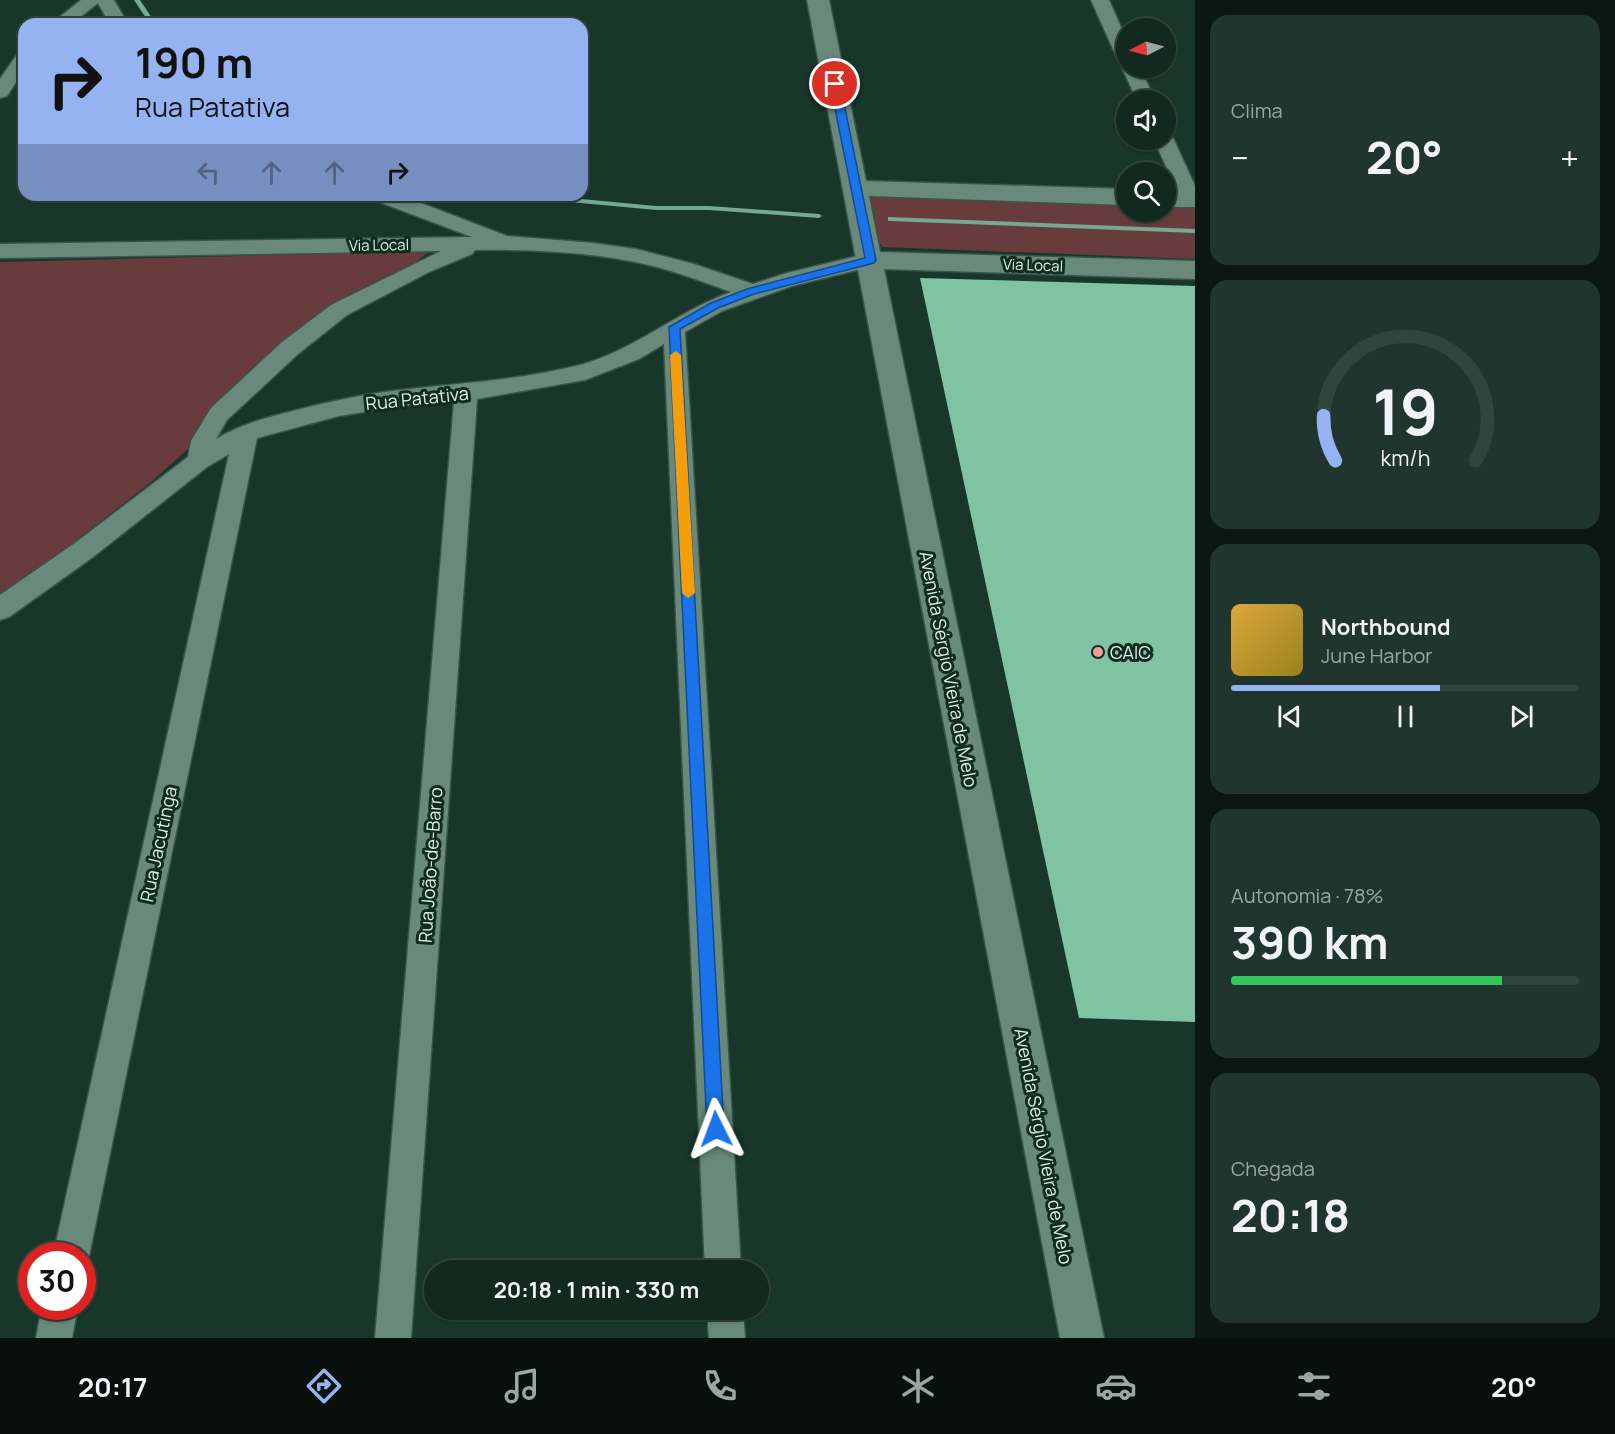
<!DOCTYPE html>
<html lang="pt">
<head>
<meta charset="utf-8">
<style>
	body { margin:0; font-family:Manrope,sans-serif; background:#1f352d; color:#f1f3f6; height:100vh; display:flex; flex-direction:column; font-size:22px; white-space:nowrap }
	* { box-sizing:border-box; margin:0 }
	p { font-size:20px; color:#9ca6a5 }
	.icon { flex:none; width:33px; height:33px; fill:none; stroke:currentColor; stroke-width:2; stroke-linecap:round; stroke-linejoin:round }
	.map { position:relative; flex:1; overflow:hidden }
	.sheet { display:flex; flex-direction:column; gap:15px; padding:15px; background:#0a1712; width:420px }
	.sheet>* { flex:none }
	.hud { position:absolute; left:18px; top:18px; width:570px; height:183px; border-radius:18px; box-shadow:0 2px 4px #0004,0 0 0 2px #31453e; background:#95b2f1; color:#111; overflow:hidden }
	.needle { width:39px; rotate:264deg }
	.controls { position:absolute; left:1116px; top:18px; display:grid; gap:12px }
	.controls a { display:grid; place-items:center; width:60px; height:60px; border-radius:50%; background:#122920; box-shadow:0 2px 4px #0004,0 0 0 2px #31453e; font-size:30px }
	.speed { position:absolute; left:18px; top:1242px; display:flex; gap:12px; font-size:30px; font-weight:700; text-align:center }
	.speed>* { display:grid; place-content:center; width:78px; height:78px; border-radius:50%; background:#122920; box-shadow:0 2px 4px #0004,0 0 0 2px #31453e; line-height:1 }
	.speed .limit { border:9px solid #d22; background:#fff; color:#111 }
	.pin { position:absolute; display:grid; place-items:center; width:51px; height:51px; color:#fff; margin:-26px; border:3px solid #fff; border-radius:50%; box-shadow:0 2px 6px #0007 }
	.me { position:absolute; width:66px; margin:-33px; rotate:357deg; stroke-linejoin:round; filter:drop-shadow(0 0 4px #0008) }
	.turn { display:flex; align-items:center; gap:21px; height:126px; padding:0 18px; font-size:27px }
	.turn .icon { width:78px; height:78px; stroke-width:2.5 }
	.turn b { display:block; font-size:42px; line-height:51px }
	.lanes { display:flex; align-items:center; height:57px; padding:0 18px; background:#0003; justify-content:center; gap:30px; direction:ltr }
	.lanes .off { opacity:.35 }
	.big { font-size:45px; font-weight:700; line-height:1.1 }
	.sheet .card { flex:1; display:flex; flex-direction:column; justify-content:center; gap:9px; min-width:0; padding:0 21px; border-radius:18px; background:#1f352d }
	.sheet .dial { align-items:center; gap:0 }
	.dial svg { height:156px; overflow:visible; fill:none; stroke:#31453e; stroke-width:7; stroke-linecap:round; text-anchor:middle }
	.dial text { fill:#f1f3f6; stroke:none }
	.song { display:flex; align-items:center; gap:18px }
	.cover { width:72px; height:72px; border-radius:9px; background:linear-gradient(135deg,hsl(40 70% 55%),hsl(50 70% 35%)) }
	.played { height:6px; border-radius:3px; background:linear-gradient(90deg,#95b2f1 60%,#31453e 60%) }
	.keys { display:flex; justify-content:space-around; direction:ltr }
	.heat { display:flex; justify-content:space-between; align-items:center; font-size:33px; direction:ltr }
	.charge { height:9px; border-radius:4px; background:linear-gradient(90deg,#34c759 78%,#31453e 0) }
	.trip { position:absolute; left:424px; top:1260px; width:345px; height:60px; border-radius:30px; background:#122920; box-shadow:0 2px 4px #0004,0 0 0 2px #31453e; font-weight:700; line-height:60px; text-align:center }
	.tab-bar { display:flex; height:96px; justify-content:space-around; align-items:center; background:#07100d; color:#9ca6a5 }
	.tab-bar .icon { width:42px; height:42px }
	.tab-bar .current { color:#95b2f1 }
	.tab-bar b { font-size:27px; color:#f1f3f6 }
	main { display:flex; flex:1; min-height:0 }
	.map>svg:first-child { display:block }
	.green { fill:#683b3d }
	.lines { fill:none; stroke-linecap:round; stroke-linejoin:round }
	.stream { fill:#75a991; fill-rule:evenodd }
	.building { fill:#7fc3a3 }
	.minor-casing { stroke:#395449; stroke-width:3 }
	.tertiary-casing { stroke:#395449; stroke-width:3 }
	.minor { fill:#698a7a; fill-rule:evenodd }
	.tertiary { fill:#698a7a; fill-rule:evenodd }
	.route { fill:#1a73e8; stroke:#114b97; stroke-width:1.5 }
	.slow { fill:#f59e0b }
	.poi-dot { fill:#f59b9d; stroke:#0e2d20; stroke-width:2 }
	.labels { text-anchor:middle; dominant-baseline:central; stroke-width:6; stroke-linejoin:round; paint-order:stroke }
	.far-street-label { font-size:15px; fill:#ddeee5; stroke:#0e2d20 }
	.street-label { font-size:18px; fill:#ddeee5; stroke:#0e2d20 }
	.poi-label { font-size:18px; fill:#ddeee5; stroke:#0e2d20; text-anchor:start }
</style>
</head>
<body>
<main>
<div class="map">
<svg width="1195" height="1338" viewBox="0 0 1195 1338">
	<rect width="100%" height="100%" fill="#18372a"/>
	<g class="green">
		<path d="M878 195 1126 203V212H1166V204L1195 205V259L883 247 877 240 869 200Z"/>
		<path d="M430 251 289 359 151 482 13 590 0 597V262Z"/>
	</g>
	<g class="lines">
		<g class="stream">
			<path d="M134 0H140L156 24H150Z"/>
			<path d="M513 195H539L656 206H709L819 214 822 216 819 218 709 210H656L516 197Z"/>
			<path d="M888 217 1195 229V233L890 221H888Z"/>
		</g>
	</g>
	<path class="building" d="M920 278 1195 286V1022L1079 1018Z"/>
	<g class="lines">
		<defs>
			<g id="minor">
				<path d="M81 0H114L128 24H110L98 3 71 24H51Z"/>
				<path d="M1091 0H1109L1126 39V63L1120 62 1117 58Z"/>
				<path d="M24 52V70L7 96 0 98V79L18 53Z"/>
				<path d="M1125 64H1126V68H1140L1155 100H1137L1122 68Z"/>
				<path d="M1166 134 1171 136 1174 140 1195 186V204H1184L1181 199 1154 140H1166Z"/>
				<path d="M371 195H400L507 236 593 243 636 249 694 264 753 284 787 273 870 253 877 255 881 260 877 265 792 286 722 311 685 332 741 1270H705L664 344 639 359 585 380 477 399 411 1338H375L454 402 409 405 339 416 257 438 89 1256 82 1269V1256H53L229 454 207 467 93 557 9 617 0 620V595L75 543 188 457 191 441 211 408 282 342 331 305 441 251 0 258V244L472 237 374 200ZM475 250C535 249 599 252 657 267 682 274 707 283 731 292 678 311 635 350 580 365 524 379 466 383 409 389 369 393 331 401 293 411 265 418 241 424 216 439L227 420 298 354 347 315 429 272 472 254Z"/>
				<path d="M42 1306H78L72 1338H36Z"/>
				<path d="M707 1310H743L745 1338H709Z"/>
			</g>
			<g id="tertiary">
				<path d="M807 0H829L866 181 1126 189V205L869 196 880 252 1195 261V279L884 269 1104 1338H1060Z"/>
				<rect x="1166" y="191" width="29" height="16"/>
			</g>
		</defs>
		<use href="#minor" class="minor-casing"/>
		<use href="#tertiary" class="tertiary-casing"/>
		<use href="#minor" class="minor"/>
		<use href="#tertiary" class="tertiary"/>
	</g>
	<path class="route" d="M835 81 840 84 876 260 874 263 754 294 718 308 680 329 724 1129 722 1135 716 1137 710 1135 707 1129 669 327 711 303 747 289 865 258 830 84Z"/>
	<path class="slow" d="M676 351 681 355 695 593 688 598 682 593 670 355Z"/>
	<circle class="poi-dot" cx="1098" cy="652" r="6"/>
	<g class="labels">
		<g class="far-street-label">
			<text transform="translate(379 245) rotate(-1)">Via Local</text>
			<text transform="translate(1033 265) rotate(2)">Via Local</text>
		</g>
		<g class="street-label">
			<text transform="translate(417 398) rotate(-6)">Rua Patativa</text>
			<text transform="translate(949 669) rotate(79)">Avenida Sérgio Vieira de Melo</text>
			<text transform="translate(158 844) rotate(-78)">Rua Jacutinga</text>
			<text transform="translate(430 865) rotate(-86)">Rua João-de-Barro</text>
			<text transform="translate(1044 1146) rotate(79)">Avenida Sérgio Vieira de Melo</text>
		</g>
		<g class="poi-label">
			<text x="1110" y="652">CAIC</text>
		</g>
	</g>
</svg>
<div class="controls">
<a><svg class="needle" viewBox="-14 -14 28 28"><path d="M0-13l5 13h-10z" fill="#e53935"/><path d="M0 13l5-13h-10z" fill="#9ca6a5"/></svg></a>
<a><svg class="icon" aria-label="sound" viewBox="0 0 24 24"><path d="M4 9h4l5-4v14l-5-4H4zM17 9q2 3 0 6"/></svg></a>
<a><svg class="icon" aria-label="search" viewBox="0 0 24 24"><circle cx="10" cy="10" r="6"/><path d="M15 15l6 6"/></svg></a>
</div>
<div class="speed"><div class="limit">30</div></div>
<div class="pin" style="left:835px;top:84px;background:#d93025"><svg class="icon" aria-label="arrive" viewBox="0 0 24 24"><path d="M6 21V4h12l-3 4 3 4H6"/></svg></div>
<svg class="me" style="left:716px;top:1129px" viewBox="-20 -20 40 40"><path d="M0-17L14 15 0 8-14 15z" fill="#1a73e8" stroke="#fff" stroke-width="4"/></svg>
<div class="trip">20:18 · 1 min · 330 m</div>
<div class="hud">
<div class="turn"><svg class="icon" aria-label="right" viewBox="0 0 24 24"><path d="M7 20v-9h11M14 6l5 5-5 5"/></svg><div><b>190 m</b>Rua Patativa</div></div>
<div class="lanes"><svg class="icon off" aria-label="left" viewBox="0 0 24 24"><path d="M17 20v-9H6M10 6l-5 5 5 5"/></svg><svg class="icon off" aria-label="ahead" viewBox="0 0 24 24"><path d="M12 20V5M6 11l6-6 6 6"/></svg><svg class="icon off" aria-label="ahead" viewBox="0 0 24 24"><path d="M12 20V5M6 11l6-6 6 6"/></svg><svg class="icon" aria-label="right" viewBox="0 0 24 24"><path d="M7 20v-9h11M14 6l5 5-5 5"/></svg></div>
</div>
</div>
<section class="sheet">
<div class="card"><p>Clima</p>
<div class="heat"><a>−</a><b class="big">20°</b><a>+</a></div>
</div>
<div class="card dial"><svg viewBox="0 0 100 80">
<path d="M14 69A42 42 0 1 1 86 69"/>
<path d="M14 69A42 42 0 0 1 8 46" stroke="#95b2f1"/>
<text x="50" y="56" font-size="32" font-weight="700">19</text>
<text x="50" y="72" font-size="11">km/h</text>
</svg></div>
<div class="card">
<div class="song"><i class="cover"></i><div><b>Northbound</b><p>June Harbor</p></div></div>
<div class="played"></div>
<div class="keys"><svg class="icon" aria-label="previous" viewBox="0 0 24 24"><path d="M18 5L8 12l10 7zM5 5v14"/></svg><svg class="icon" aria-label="pause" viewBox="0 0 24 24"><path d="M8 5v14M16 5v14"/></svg><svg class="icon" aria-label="next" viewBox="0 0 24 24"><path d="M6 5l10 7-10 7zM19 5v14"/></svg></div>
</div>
<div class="card"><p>Autonomia · 78%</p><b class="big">390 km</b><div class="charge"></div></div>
<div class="card"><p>Chegada</p><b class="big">20:18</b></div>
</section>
</main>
<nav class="tab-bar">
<b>20:17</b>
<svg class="icon current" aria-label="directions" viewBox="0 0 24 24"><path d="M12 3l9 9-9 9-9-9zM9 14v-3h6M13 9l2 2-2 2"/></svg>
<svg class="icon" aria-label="music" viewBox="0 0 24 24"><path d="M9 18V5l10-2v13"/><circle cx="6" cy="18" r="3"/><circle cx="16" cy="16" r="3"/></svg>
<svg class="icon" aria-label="phone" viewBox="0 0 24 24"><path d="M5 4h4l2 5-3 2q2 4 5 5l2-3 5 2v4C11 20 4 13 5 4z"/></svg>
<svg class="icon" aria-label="climate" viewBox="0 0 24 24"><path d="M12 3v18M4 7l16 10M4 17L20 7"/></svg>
<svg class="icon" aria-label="car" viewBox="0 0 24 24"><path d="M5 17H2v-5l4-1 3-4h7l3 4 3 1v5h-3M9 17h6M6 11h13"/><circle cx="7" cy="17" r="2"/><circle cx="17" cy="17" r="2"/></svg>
<svg class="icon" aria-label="filters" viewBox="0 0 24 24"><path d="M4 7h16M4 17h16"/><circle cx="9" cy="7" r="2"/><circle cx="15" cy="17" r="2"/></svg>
<b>20°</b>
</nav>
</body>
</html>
